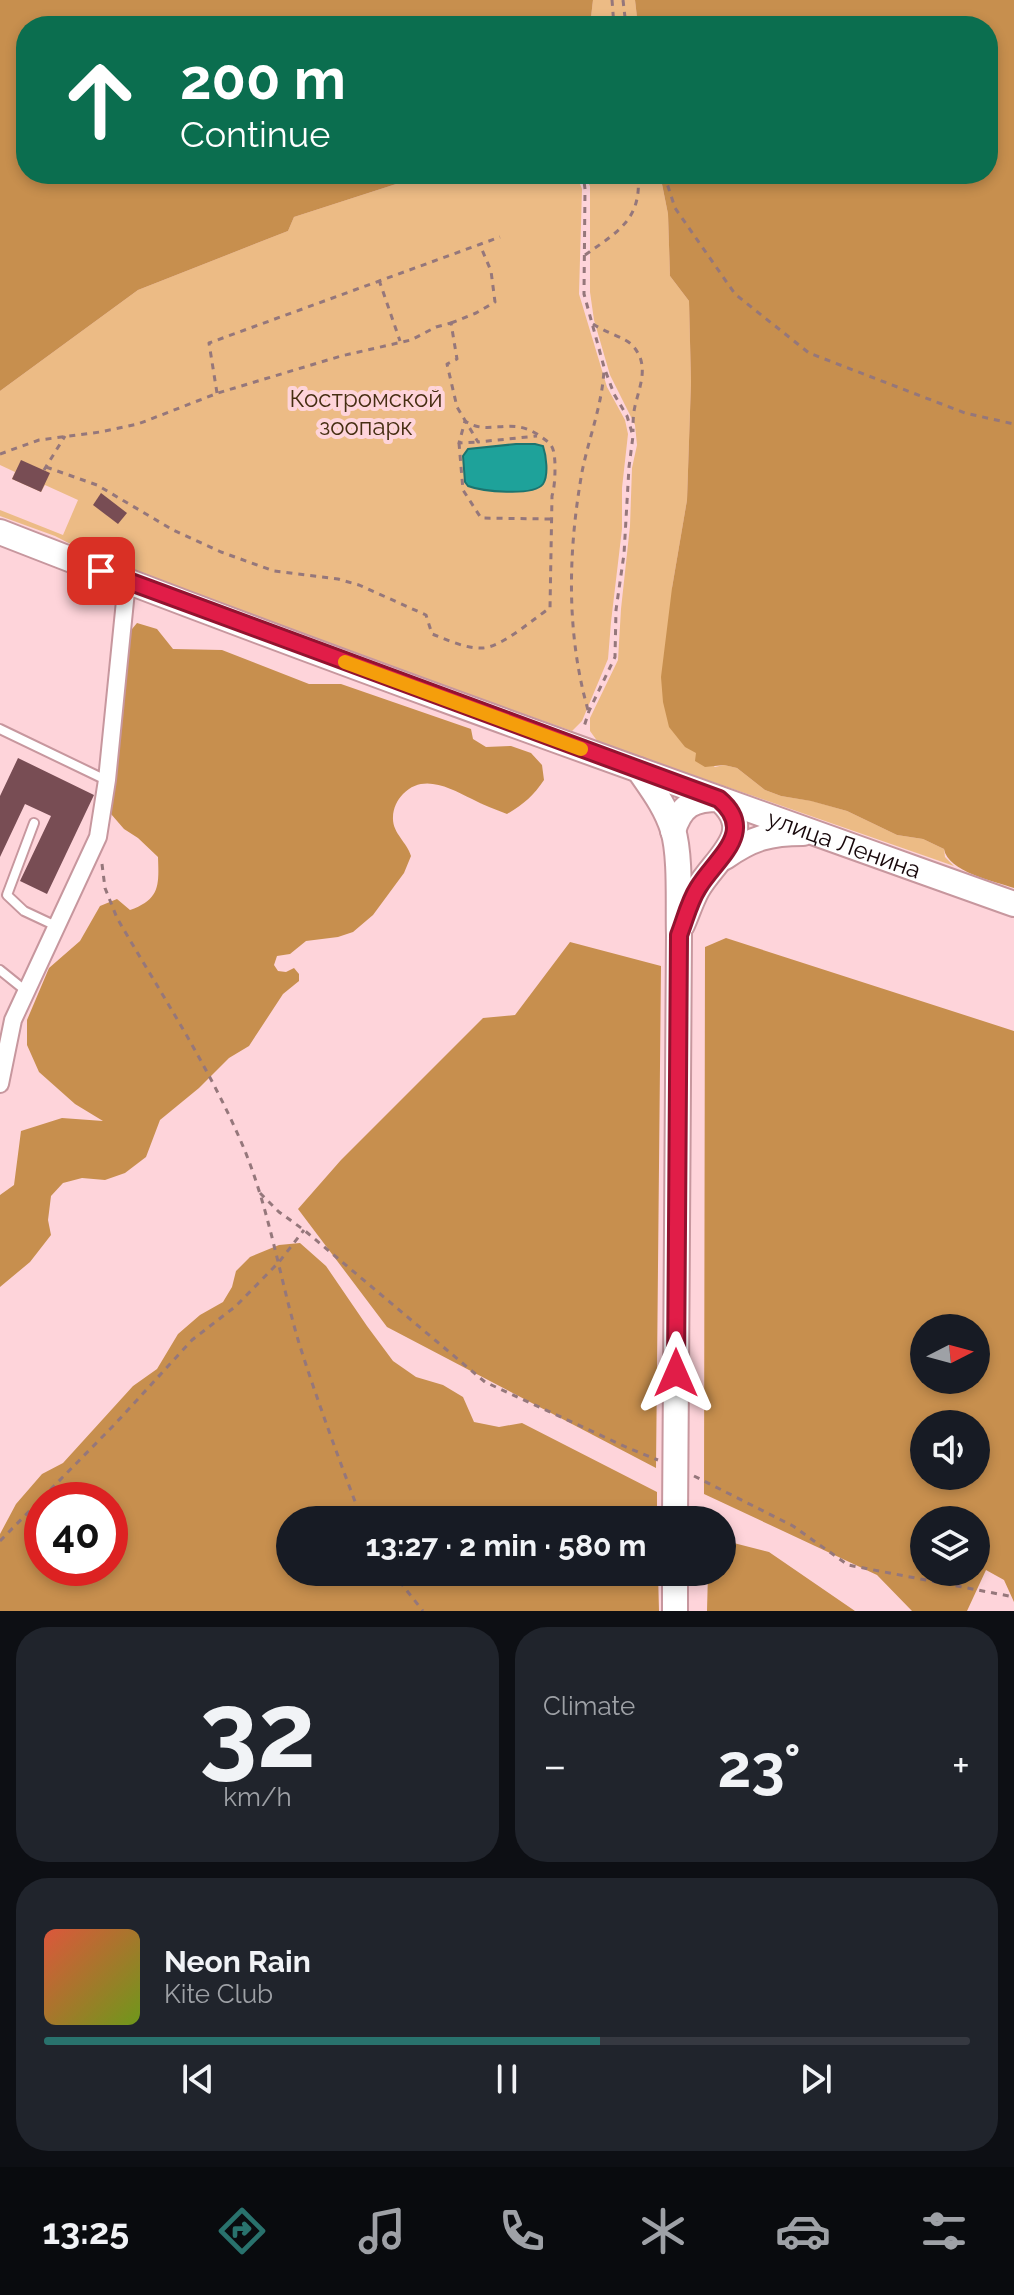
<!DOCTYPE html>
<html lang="en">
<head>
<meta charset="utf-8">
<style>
	body { margin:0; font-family:Raleway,sans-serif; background:#20242c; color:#f1f3f6; height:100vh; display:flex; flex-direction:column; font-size:30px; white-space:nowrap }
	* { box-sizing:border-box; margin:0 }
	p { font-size:26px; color:#9ea1a6 }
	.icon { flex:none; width:44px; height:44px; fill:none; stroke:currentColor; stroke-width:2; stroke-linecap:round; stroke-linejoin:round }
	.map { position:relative; height:1611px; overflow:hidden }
	.side { display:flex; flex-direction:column; gap:16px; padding:16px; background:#0d0f14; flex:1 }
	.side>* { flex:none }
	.guide { position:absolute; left:16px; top:16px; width:982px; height:168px; border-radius:32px; box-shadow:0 4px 12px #0003; background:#0b6e4f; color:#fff; overflow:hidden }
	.needle { width:52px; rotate:84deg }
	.buttons { position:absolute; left:910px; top:1314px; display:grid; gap:16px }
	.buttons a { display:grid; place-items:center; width:80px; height:80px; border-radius:50%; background:#171b24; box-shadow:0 4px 12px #0003; font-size:40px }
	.speed { position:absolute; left:24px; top:1482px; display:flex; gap:16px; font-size:40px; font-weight:700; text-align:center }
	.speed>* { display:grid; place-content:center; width:104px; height:104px; border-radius:50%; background:#171b24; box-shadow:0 4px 12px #0003; line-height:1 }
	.speed .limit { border:12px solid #d22; background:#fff; color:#111 }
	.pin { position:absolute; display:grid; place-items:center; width:68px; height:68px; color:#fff; margin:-34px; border-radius:16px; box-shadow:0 4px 12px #0006 }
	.me { position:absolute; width:88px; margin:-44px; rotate:0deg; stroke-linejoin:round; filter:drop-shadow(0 0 6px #0008) }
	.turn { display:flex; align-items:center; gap:28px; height:168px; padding:0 32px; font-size:36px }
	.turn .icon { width:104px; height:104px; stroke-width:2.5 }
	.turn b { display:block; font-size:56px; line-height:68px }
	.big { font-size:60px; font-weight:700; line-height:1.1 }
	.side .tile { flex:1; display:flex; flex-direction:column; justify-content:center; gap:12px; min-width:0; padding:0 28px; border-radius:32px; background:#20242c }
	.side .dial { align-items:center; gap:0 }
	.dial b { font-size:104px; line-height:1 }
	.song { display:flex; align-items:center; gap:24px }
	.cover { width:96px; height:96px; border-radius:12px; background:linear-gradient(135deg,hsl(10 70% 55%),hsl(80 70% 35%)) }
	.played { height:8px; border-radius:4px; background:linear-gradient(90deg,#29726d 60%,#363941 60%) }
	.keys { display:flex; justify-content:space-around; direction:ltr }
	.heat { display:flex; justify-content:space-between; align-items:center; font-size:44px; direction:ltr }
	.side .tiles { flex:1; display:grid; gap:16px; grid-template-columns:1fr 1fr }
	.tile:last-child { grid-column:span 2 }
	.trip { position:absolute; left:276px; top:1506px; width:460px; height:80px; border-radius:40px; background:#171b24; box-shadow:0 4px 12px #0003; font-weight:700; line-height:80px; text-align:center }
	.dock { display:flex; height:128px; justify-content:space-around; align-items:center; background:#090b0e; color:#9ea1a6 }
	.dock .icon { width:56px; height:56px }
	.dock .on { color:#29726d }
	.dock b { font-size:36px; color:#f1f3f6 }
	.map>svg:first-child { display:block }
	.green { fill:#ecbb85 }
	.forest { fill:#c78f4e; fill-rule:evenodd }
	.water { fill:#1ea29a; stroke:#1c746f; stroke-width:2 }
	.building { fill:#784d54 }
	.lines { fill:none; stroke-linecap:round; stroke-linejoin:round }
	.lane-casing { stroke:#c7979e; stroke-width:12 }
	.street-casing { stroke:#c7979e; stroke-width:20 }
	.secondary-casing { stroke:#c7979e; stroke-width:28 }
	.path { stroke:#95777b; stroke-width:3; stroke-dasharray:6 6; stroke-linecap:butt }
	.lane { stroke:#fff; stroke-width:8 }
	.street { stroke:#fff; stroke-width:16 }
	.secondary { stroke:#fff; stroke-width:24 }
	.route-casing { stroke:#92132f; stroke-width:20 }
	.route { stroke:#e11d48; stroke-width:14 }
	.slow { stroke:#f59e0b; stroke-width:14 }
	.labels { text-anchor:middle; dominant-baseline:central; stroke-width:8; stroke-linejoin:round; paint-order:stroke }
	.park-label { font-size:24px; fill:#462e12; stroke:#fed4da }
	.street-label { font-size:24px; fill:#17070a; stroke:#fed4da }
</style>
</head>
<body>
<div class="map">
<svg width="1014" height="1611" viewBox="0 0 1014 1611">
	<rect width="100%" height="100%" fill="#fed4da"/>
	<g class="green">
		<path d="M593 0H635L638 26H590Z"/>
		<path d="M427 174H569L574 176 580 184 582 189 579 294 607 387 625 420 628 434 622 488V529L611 622 608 659 582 721 572 731 297 634 84 551 55 536 0 516V510L63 535 78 500 45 485 41 492 12 479 15 472 0 465V391L138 290 288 231 294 217Z"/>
		<path d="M584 174H660L668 214 670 276 689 301 691 382 687 500 672 588 697 753 715 767 724 765 737 768 765 790 781 796 812 801 847 811 897 835 923 839 944 849 945 857 954 866 598 742 590 731V718L618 660 621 609 630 526 632 468 637 445 635 425 610 375 594 320 590 292V186Z"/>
	</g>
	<g class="forest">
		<path d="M0 0H593L590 26H26V174H427L294 217 288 231 138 290 0 391Z"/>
		<path d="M635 0H1014V888C994 881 948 872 944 849L923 839 897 835 847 811 811 801 781 796 765 790 737 768 724 765 705 767 695 761 696 753 685 747 669 727 663 702 661 677 672 588 687 500 691 382 689 301 670 276 668 214 660 174H988V26H638Z"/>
		<path d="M137 623 157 629 173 649 222 650 309 684H341L471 729 473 739 486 747 511 746 531 753 542 765 544 780C534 795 523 805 507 814 495 809 483 805 472 799 450 788 423 773 403 794 397 800 393 809 393 817 392 833 407 842 411 856L404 873 373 915 353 932 338 937 306 941 290 954 277 956 274 965 278 971 286 972 294 968 299 974V981L283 994 249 1046 229 1058 199 1088 160 1120 146 1157 125 1173 105 1180 82 1178 63 1183 51 1196 48 1220 51 1235 30 1262 0 1287V1195L14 1185 21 1131 62 1118 103 1121 75 1104 39 1072 27 1045V1020L49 968 80 941 100 906 117 899 130 910C160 899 159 886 158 857L138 838 124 829 111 814 110 775 127 635Z"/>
		<path d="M726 938 1014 1031V1602L1004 1580 986 1570 967 1611H912L877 1575 704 1494 705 947ZM976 1328V1380H924V1328ZM976 1424V1476H924V1424ZM976 1520V1572H924V1520Z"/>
		<path d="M570 942 661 966 656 1468 387 1327 298 1209 341 1160 483 1018 515 1015Z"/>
		<path d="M300 1243 326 1266 367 1326 393 1361 416 1377 443 1385 463 1397 474 1422 499 1427 522 1423 657 1492V1520H290V1572H658L659 1611H0V1534L16 1504 42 1474 63 1463 133 1386 157 1369 178 1334 200 1315 223 1302 232 1287 236 1271 250 1257 279 1245ZM110 1500V1568H42V1500Z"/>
		<path d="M722 1540 769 1552 855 1611H707L708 1572H722Z"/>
	</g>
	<path class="water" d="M516 444H535L543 446C546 455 549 475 543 484 533 497 481 491 468 486L465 482 463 456 468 449Z"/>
	<g class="building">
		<path d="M21 460 50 473 41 492 12 479Z"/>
		<path d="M101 493 127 513 118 524 93 505Z"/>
		<path d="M18 758 94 795 47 894 20 881 51 816 25 804 0 857V796Z"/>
	</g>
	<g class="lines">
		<defs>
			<g id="lane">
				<path d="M0 729 106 780"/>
				<path d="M34 823 7 895 24 911 56 926"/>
				<path d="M0 970 26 991"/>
			</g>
			<path id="street" d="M0 1084 13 1020 98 837 107 780 127 581"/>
			<g id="secondary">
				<path id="s1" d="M0 532C335 663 675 783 1014 904"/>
				<path d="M639 770C652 789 666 807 673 830 681 856 678 906 679 935L675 1520"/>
				<path d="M673 831C681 805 693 799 719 799 759 833 715 858 697 890 691 901 687 914 682 925"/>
				<path d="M725 857C752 838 770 833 803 833"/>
				<path d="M675 1611V1572"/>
			</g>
		</defs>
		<use href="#lane" class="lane-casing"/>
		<use href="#street" class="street-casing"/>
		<use href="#secondary" class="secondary-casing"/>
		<g class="path">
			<path d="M612 0 614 26"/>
			<path d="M623 0 626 26"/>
			<path d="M577 174 584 181 585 189 584 294 604 367 614 394 627 416 633 436 629 467 624 554 616 610 615 657 589 711 583 730"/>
			<path d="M664 174 675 208 735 294 809 353 965 413 1014 424"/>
			<path d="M585 255C619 231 642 219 638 174"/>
			<path d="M379 280 400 341"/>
			<path d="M451 323 476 313 495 302 491 271 480 245"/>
			<path d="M593 324C604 332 626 338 632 345 650 364 640 385 635 406 633 415 633 423 633 432"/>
			<path d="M217 393 209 343 500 237"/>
			<path d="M459 443 463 490 481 518 552 519"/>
			<path d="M0 454 39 440 100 432 138 424 218 393 341 356 411 340 436 327 451 323 457 359 447 364 457 407 478 442 537 436"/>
			<path d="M46 467 97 485 173 530 221 552 274 571 338 579 359 585 426 615 432 634C448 640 466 649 483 648 502 647 533 619 550 608L552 496C555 485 555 475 555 464 554 445 552 444 537 434 508 416 489 437 465 421L459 443 478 442"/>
			<path d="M44 470 65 436"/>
			<path d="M588 710C566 633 568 551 582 472 589 437 602 406 604 370"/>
			<path d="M102 864 105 888 117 918C161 994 211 1069 245 1151 270 1213 280 1279 299 1343 318 1403 340 1462 362 1520"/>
			<path d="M260 1193 279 1212 304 1230 485 1382 626 1447 658 1460"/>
			<path d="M694 1476 793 1526 848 1565 1014 1597"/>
			<path d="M0 1541 115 1424 192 1340 236 1306 279 1262 304 1230"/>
			<path d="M392 1572 423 1611"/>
		</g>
		<use href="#lane" class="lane"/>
		<use href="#street" class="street"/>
		<use href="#secondary" class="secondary"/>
	</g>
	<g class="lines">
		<defs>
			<path id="route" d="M101 571 719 799C758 832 716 858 698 888 689 902 685 920 679 935L676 1373"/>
		</defs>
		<use href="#route" class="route-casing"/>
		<use href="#route" class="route"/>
		<path class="slow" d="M345 662 581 749"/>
	</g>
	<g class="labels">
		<g class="park-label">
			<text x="366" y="398">Костромской<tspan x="366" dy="28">зоопарк</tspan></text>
		</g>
		<g class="street-label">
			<text stroke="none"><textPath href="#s1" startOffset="900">улица Ленина</textPath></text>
		</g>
	</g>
</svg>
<div class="buttons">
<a><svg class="needle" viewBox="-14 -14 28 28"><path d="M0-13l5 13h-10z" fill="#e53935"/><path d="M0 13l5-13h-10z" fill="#9ea1a6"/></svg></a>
<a><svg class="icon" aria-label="sound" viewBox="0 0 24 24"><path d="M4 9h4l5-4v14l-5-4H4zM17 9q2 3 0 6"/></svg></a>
<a><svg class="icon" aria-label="layers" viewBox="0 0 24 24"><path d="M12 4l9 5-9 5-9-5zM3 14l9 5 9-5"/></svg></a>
</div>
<div class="speed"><div class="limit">40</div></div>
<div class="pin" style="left:101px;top:571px;background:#d93025"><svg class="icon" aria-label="arrive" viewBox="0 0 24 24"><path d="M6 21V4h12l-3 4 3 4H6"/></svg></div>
<svg class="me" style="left:676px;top:1373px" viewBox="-20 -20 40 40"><path d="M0-17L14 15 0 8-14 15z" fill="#e11d48" stroke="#fff" stroke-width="4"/></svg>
<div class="trip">13:27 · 2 min · 580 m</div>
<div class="guide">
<div class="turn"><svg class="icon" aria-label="ahead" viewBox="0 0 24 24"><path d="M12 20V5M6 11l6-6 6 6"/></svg><div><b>200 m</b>Continue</div></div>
</div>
</div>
<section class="side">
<div class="tiles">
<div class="tile dial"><b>32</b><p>km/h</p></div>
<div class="tile"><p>Climate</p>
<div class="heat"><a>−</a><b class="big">23°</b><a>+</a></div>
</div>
<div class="tile">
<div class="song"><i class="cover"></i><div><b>Neon Rain</b><p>Kite Club</p></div></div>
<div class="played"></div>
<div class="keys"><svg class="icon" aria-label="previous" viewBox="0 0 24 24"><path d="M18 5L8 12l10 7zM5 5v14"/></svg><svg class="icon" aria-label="pause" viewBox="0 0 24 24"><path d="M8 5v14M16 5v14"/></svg><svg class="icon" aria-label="next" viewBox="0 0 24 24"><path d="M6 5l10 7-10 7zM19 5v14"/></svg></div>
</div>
</div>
</section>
<nav class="dock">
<b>13:25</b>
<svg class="icon on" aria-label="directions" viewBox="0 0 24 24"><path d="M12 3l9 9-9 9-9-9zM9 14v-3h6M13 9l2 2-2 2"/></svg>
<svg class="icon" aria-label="music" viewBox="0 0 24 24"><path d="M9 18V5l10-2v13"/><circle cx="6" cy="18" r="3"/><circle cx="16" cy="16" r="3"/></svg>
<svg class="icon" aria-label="phone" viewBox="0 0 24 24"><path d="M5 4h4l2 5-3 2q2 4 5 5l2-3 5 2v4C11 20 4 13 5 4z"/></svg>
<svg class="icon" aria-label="climate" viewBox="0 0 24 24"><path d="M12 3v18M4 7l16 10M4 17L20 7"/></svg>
<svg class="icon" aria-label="car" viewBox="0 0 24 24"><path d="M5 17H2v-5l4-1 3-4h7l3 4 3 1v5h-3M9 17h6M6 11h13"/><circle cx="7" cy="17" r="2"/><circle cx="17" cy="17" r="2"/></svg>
<svg class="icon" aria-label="filters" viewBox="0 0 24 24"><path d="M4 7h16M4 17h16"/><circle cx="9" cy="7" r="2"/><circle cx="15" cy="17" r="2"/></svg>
</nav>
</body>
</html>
